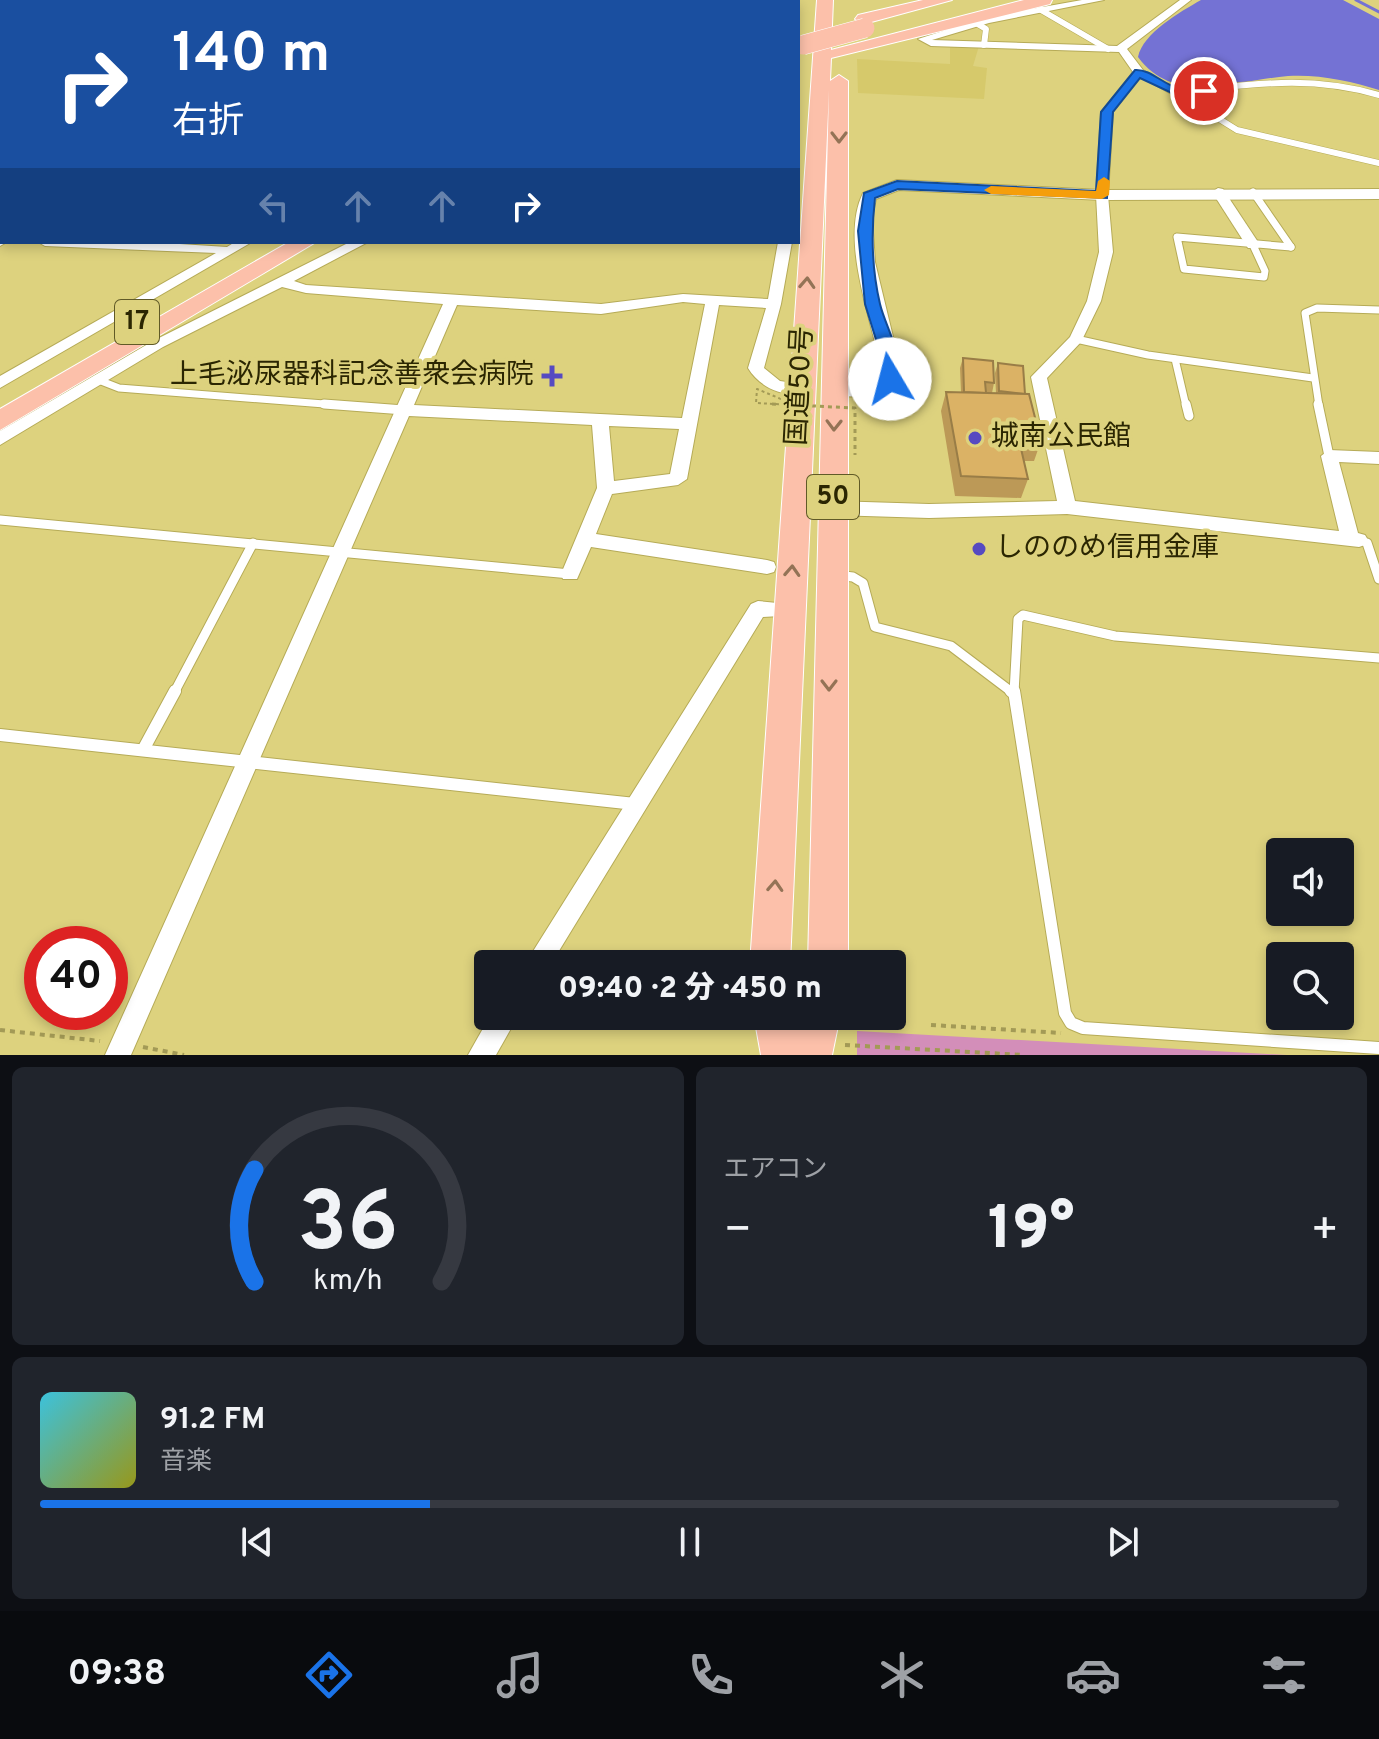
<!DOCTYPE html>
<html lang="ja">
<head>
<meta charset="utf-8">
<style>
	body { margin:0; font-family:Overpass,"Noto Sans JP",sans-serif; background:#20242c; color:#f1f3f6; height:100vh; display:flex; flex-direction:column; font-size:30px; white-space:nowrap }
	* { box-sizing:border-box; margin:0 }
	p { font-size:26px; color:#9ea1a6 }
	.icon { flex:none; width:44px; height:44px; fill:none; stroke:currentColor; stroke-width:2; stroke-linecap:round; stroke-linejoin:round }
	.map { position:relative; height:1055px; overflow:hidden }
	.sheet { display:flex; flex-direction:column; gap:12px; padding:12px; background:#0d0f14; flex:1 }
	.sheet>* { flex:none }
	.banner { position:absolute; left:0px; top:0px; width:800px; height:244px; box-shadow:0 4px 12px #0003; background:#1a4fa0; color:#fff; overflow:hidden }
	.buttons { position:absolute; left:1266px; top:838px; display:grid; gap:16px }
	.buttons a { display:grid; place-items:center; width:88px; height:88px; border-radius:8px; background:#171b24; box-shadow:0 4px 12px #0003; font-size:40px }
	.speed { position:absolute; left:24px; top:926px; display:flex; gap:16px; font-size:40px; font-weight:700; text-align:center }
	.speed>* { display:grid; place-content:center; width:104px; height:104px; border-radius:50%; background:#171b24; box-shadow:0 4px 12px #0003; line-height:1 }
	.speed .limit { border:12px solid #d22; background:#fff; color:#111 }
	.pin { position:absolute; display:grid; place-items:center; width:68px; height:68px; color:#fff; margin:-34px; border:4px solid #fff; border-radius:50%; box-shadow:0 2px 8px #0007 }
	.me { position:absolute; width:88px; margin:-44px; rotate:352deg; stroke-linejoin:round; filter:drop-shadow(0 0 6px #0008) }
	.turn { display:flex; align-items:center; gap:28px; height:168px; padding:0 40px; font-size:36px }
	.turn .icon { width:104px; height:104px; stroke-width:2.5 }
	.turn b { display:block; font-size:56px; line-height:68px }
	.lanes { display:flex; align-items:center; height:76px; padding:0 40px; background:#0003; justify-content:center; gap:40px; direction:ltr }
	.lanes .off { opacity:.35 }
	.big { font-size:60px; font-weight:800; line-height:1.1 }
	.sheet .tile { flex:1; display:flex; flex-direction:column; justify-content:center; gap:12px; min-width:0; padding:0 28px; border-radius:12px; background:#20242c }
	.sheet .dial { align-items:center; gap:0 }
	.dial svg { height:208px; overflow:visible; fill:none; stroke:#363941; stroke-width:7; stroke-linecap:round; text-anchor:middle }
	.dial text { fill:#f1f3f6; stroke:none }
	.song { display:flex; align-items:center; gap:24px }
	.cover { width:96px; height:96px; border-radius:12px; background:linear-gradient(135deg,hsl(190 70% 55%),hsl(60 70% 35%)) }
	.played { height:8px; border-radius:4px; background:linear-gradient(90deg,#1a73e8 30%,#363941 30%) }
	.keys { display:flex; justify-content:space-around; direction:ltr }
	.heat { display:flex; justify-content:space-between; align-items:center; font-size:44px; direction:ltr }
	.sheet .tiles { flex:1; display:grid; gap:12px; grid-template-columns:1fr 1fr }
	.tile:last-child { grid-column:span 2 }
	.trip { position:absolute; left:474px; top:950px; width:432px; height:80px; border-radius:8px; background:#171b24; box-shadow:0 4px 12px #0003; font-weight:800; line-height:80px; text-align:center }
	.menu { display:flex; height:128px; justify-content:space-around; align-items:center; background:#090b0e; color:#9ea1a6 }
	.menu .icon { width:56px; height:56px }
	.menu .current { color:#1a73e8 }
	.menu b { font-size:36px; color:#f1f3f6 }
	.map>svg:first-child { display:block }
	.built { fill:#d6c96b }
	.green { fill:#d38eb9 }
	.water { fill:#7472d4 }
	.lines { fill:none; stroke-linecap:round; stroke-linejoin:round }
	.stream { stroke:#7472d4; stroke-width:3 }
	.service-far3-casing { stroke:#b6ab57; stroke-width:7 }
	.service-far2-casing { stroke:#b6ab57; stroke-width:9 }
	.service-far1-casing { stroke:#b6ab57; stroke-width:11 }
	.service-casing { stroke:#b6ab57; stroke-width:14 }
	.minor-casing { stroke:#b6ab57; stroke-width:2 }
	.tertiary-casing { stroke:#b6ab57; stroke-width:2 }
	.trunk-casing { stroke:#fff; stroke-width:2 }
	.path { stroke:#a39a56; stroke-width:4; stroke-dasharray:5 5; stroke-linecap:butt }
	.service-far3 { stroke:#fff; stroke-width:6 }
	.service-far2 { stroke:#fff; stroke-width:7 }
	.service-far1 { stroke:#fff; stroke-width:9 }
	.service { stroke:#fff; stroke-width:12 }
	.minor { fill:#fff; fill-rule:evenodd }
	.tertiary { fill:#fff; fill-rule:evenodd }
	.trunk { fill:#fcc0aa; fill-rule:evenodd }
	.trunk-bridge-casing { stroke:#fff; stroke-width:20; stroke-linecap:butt }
	.path-bridge-far1 { stroke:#a39a56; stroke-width:2; stroke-dasharray:3 3; stroke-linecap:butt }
	.path-bridge { stroke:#a39a56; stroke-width:3; stroke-dasharray:4 4; stroke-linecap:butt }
	.trunk-bridge { stroke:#fcc0aa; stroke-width:19 }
	.wall { fill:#bc9957 }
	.building { fill:#dbb265; stroke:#997d47; stroke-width:2 }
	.oneway { stroke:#947356 }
	.route { fill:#1a73e8; stroke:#114b97; stroke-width:2 }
	.slow { fill:#f59e0b }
	.poi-dot { fill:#564ac1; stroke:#ddd27e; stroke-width:3 }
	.labels { text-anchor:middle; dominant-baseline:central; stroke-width:8; stroke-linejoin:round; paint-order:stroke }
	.shield { fill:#ddd27e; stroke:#605a27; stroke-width:2 }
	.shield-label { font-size:26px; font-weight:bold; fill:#2b2602 }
	.poi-label { font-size:28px; fill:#2b2602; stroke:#ddd27e; text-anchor:start }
	.street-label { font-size:28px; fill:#2b2602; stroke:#ddd27e }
</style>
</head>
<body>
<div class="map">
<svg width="1379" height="1055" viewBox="0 0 1379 1055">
	<rect width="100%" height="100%" fill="#ddd27e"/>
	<path class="built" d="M950 46H979L973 66 987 68 984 99 858 93 857 59 950 64Z"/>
	<path class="green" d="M857 1031 1287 1055H857Z"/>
	<path class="water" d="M1201 0H1343L1379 19V90C1352 81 1317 74 1288 76 1237 80 1175 107 1138 57 1143 33 1180 12 1201 0Z"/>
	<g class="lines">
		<path class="stream" d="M1356 0 1379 12"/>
		<defs>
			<g id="service-far3">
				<path d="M1041 10 1108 49"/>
				<path d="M976 23 986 29 984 45"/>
				<path d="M1176 92 1237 130 1379 163"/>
				<path d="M1176 92C1250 85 1306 74 1379 95"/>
			</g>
			<g id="service-far2">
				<path d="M1253 192 1291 247"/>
				<path d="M1253 245 1265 271 1264 277 1184 269 1177 237 1291 247"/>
				<path d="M1076 339 1148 355 1313 378"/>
				<path d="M1175 359 1186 406"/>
				<path d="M96 379 119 388 350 406"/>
				<path d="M1319 406 1305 313 1317 308 1379 310"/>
			</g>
			<g id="service-far1">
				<path d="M324 404 404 410"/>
				<path d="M1186 404 1189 416"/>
				<path d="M1318 404 1329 456"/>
				<path d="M0 520 570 574"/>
				<path d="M1367 543 1379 579"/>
				<path d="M836 575 853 577 863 583 875 627 951 646 1013 693"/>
				<path d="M174 693 253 543"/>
				<path d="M1014 693 1018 619 1023 615 1115 636 1379 658"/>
			</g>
			<g id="service">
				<path d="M1011 691 1014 693"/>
				<path d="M1014 691 1065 1013 1071 1023 1083 1028 1379 1048"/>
				<path d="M0 735 635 804"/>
				<path d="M143 750 175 691"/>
			</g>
			<g id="minor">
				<path d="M103 0H114L102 2Z"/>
				<path d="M726 0H736L737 2H727Z"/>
				<path d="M1082 0H1104L989 23 932 40 1117 46 1180 0H1191L1127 49 1143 70 1182 92 1172 94 1141 77 1113 112 1108 195 1113 252 1101 301 1081 342 1047 378 1075 501 1339 531 1321 456 1329 450 1379 452V464L1339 462 1358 533 1365 535 1368 540 1365 545 1359 547 1067 514 929 518 833 515 824 508 833 501 929 504 1057 501 1031 377 1070 337 1087 301 1099 252 1096 195 1101 112 1133 72 1119 52 931 46 918 39 987 17Z"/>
				<rect x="0" y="9" width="2" height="6"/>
				<rect x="0" y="128" width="2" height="8"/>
				<path d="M1218 188 1223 189 1260 245 1258 248H1248L1246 245 1212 192Z"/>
				<path d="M0 236 2 242H7L0 246Z"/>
				<path d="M38 242H148L227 247 235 242H252L0 388V376L216 253 45 246Z"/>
				<path d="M350 242H368L294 281 306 285 601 304 683 294 768 299 778 242H792L781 304 764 368 780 381 807 385 809 389 807 393C784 398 760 388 748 368L766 308 719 305 687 479 678 485 612 494 596 534 767 560 774 562 776 567 774 572 767 574 591 547 577 579H563L561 574 597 488 592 425 409 416 131 1055H105L443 304 306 293 282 287 163 347 0 445V431L153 341ZM683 302 705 304 682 418 414 405 457 305 601 314ZM609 426 679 429 670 474 614 481Z"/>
				<path d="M758 601 798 605 801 610 798 615 763 617 551 964H525L751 604Z"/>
				<path d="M490 1016H518L496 1055H468Z"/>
			</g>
			<path id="tertiary" d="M897 180 1102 190 1379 189V199L1102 200 899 190 876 199 872 217 875 262 902 374C886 398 853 400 827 393L824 388 827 383 870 382 882 373C873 322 839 241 863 193Z"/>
			<g id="trunk">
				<path d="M817 0H833L831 50 1024 0H1052L1050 4 831 58 830 81 839 75 848 81V964H808L829 90 790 964H750Z"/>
				<path d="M923 0H952L864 24 855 19 858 15Z"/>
				<path d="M289 242H316L0 430V409Z"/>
				<path d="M754 1016H796L797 1020 798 1016H840L832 1055H761Z"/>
			</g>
		</defs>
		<use href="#service-far3" class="service-far3-casing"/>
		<use href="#service-far2" class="service-far2-casing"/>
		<use href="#service-far1" class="service-far1-casing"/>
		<use href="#service" class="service-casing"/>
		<use href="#minor" class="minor-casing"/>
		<use href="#tertiary" class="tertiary-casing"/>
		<use href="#trunk" class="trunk-casing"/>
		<g class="path">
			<path d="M931 1025 1061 1033"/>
			<path d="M0 1030 100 1041"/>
			<path d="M845 1045 1024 1055"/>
			<path d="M143 1047 184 1055"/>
		</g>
		<use href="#service-far3" class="service-far3"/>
		<use href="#service-far2" class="service-far2"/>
		<use href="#service-far1" class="service-far1"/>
		<use href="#service" class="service"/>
		<use href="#minor" class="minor"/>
		<use href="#tertiary" class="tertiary"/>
		<use href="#trunk" class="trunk"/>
		<defs>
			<path id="trunk-bridge" d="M803 45 865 28"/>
		</defs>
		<use href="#trunk-bridge" class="trunk-bridge-casing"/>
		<path class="path-bridge-far1" d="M781 399 757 389 756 403 812 406"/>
		<path class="path-bridge" d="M772 404 855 408V455"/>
		<use href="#trunk-bridge" class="trunk-bridge"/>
	</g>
	<path class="wall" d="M963 358 994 383 992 393H996L995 373 998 363 1025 394 1041 441 1034 461H1024L1028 479 1021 498 955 496 941 411 946 392H961L960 368Z"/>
	<g class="building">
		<path d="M963 358 993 361 994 383 985 382 986 393 964 392Z"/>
		<path d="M998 363 1023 366 1025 394 999 391Z"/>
		<path d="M946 392 1029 394 1041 441 1019 440 1028 479 961 476Z"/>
	</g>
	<defs><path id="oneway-chevron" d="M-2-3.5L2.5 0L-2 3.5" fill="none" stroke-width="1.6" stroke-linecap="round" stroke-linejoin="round" transform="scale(2)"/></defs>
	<g class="oneway">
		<use href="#oneway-chevron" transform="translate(839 137) rotate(90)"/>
		<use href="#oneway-chevron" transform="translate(807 283) rotate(-87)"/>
		<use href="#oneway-chevron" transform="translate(834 425) rotate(91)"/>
		<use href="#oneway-chevron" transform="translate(792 571) rotate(-87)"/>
		<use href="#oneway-chevron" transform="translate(829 685) rotate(90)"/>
		<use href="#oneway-chevron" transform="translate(775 886) rotate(-87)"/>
	</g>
	<path class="route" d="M1135 70C1151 69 1162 84 1178 88 1189 91 1200 85 1210 91L1176 95 1140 78 1113 112 1107 198 898 189 875 198C871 233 872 270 880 304 886 329 906 358 895 383H884L882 359 865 304 858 231 864 193 897 181 1096 191 1101 112Z"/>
	<path class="slow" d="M1104 177 1110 181 1109 195 1102 199 991 194 984 190 991 186 1096 191 1098 181Z"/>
	<g class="poi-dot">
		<path d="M548 364h8v8h8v8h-8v8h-8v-8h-8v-8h8z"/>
		<circle cx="975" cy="438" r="8"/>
		<circle cx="979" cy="549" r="8"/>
	</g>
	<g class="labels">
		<g class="shield">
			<rect x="115" y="300" width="44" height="44" rx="6"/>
			<rect x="807" y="475" width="52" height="44" rx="6"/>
		</g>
		<g class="shield-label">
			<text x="137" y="322">17</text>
			<text x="833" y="497">50</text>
		</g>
		<g class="poi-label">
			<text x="534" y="376" text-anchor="end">上毛泌尿器科記念善衆会病院</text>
			<text x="991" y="438">城南公民館</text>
			<text x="995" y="549">しののめ信用金庫</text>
		</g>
		<g class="street-label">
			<text transform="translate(801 386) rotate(-87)">国道50号</text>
		</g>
	</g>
</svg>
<div class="buttons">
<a><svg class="icon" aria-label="sound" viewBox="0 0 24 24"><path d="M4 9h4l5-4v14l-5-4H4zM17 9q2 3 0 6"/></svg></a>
<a><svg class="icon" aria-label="search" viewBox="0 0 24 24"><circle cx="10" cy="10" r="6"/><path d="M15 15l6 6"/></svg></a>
</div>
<div class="speed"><div class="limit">40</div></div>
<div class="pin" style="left:1204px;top:91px;background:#d93025"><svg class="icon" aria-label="arrive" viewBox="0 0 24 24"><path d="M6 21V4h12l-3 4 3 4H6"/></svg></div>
<svg class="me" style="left:890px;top:379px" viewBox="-20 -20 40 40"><circle r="19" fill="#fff"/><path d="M0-13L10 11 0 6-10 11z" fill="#1a73e8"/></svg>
<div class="trip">09:40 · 2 分 · 450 m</div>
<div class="banner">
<div class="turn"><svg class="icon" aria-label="right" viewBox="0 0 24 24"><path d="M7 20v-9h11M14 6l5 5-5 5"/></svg><div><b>140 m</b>右折</div></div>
<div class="lanes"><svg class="icon off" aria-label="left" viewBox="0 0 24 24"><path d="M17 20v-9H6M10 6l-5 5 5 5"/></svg><svg class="icon off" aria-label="ahead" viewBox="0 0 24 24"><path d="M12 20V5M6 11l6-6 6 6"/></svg><svg class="icon off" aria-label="ahead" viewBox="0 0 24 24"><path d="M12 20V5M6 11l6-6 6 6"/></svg><svg class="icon" aria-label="right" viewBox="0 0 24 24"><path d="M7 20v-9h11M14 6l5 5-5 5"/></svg></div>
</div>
</div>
<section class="sheet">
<div class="tiles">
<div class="tile dial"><svg viewBox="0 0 100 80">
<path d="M14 69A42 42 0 1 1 86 69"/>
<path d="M14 69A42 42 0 0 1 14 26" stroke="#1a73e8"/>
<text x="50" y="56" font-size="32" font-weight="700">36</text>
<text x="50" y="72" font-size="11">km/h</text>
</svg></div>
<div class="tile"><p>エアコン</p>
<div class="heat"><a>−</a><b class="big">19°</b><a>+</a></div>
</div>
<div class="tile">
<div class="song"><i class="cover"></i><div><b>91.2 FM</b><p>音楽</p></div></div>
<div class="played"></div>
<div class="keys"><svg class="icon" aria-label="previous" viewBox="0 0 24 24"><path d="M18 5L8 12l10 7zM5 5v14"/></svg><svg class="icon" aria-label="pause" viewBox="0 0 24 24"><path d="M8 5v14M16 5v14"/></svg><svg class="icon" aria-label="next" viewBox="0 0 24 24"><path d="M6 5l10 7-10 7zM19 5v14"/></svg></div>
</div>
</div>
</section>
<nav class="menu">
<b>09:38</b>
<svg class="icon current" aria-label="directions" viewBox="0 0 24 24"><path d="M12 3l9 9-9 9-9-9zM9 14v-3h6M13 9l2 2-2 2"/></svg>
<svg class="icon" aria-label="music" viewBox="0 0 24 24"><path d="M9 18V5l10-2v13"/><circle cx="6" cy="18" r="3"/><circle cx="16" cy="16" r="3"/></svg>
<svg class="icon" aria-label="phone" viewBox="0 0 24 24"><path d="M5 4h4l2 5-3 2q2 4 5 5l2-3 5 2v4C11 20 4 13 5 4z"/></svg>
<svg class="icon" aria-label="climate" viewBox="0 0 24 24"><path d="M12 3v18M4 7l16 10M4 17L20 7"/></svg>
<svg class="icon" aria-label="car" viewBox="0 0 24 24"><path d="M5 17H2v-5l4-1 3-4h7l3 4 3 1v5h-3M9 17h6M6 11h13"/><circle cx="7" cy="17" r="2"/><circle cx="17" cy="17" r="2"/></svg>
<svg class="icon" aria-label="filters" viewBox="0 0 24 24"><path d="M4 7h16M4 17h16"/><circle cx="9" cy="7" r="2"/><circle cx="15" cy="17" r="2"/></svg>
</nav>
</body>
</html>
